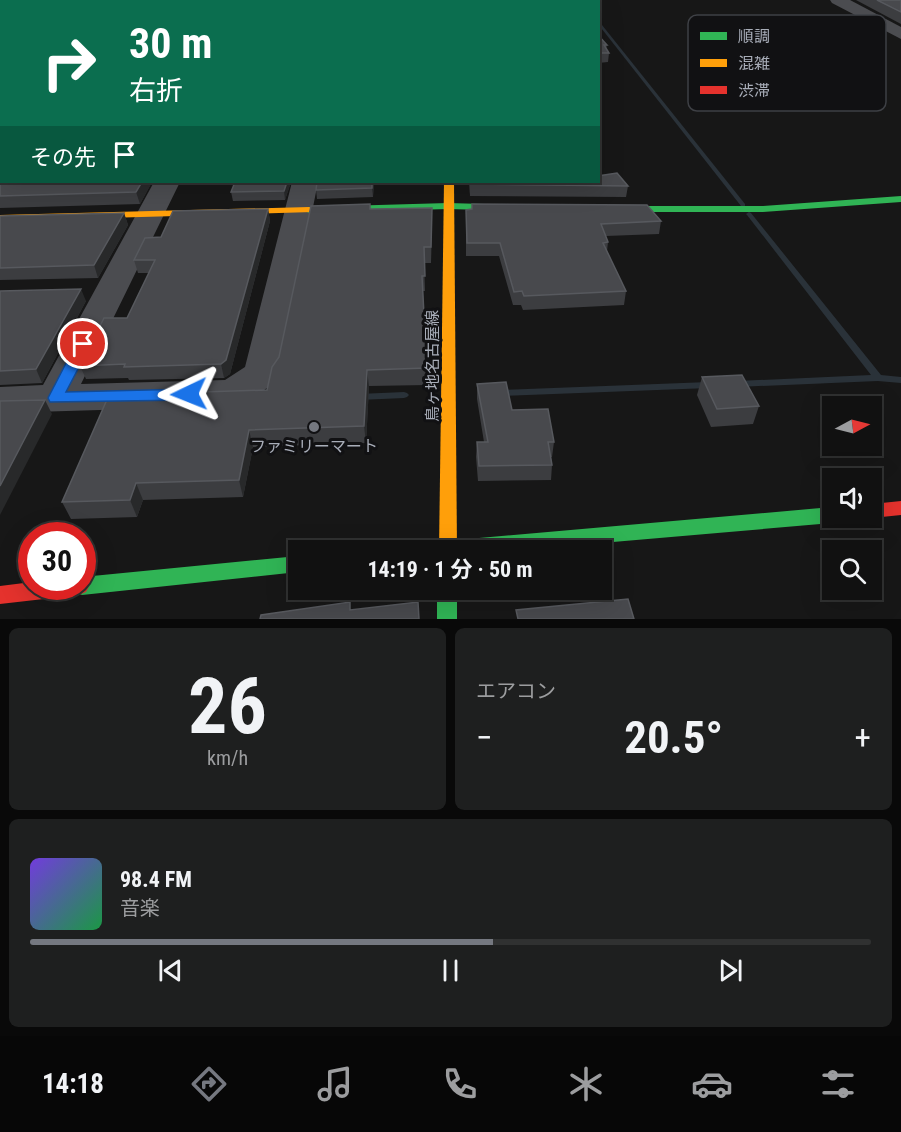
<!DOCTYPE html>
<html lang="ja">
<head>
<meta charset="utf-8">
<style>
	body { margin:0; font-family:"Roboto Condensed","Noto Sans JP",sans-serif; background:#1e1f1f; color:#f1f3f6; height:100vh; display:flex; flex-direction:column; font-size:22px; white-space:nowrap }
	* { box-sizing:border-box; margin:0 }
	p { font-size:20px; color:#9c9d9f }
	.icon { flex:none; width:33px; height:33px; fill:none; stroke:currentColor; stroke-width:2; stroke-linecap:round; stroke-linejoin:round }
	.map { position:relative; height:619px; overflow:hidden }
	.side { display:flex; flex-direction:column; gap:9px; padding:9px; background:#090909; flex:1 }
	.side>* { flex:none }
	.guide { position:absolute; left:0px; top:0px; width:600px; height:183px; box-shadow:0 6px 24px #0002,0 0 0 2px #303131; background:#0b6e4f; color:#fff; overflow:hidden }
	.needle { width:39px; rotate:83deg }
	.fabs { position:absolute; left:822px; top:396px; display:grid; gap:12px }
	.fabs a { display:grid; place-items:center; width:60px; height:60px; border-radius:0px; background:#111; box-shadow:0 6px 24px #0002,0 0 0 2px #303131; font-size:30px }
	.speed { position:absolute; left:18px; top:522px; display:flex; gap:12px; font-size:30px; font-weight:700; text-align:center }
	.speed>* { display:grid; place-content:center; width:78px; height:78px; border-radius:50%; background:#111; box-shadow:0 6px 24px #0002,0 0 0 2px #303131; line-height:1 }
	.speed .limit { border:9px solid #d22; background:#fff; color:#111 }
	.pin { position:absolute; display:grid; place-items:center; width:51px; height:51px; color:#fff; margin:-26px; border:3px solid #fff; border-radius:50%; box-shadow:0 2px 6px #0007 }
	.me { position:absolute; width:66px; margin:-33px; rotate:268deg; stroke-linejoin:round; filter:drop-shadow(0 0 4px #0008) }
	.turn { display:flex; align-items:center; gap:21px; height:126px; padding:0 30px; font-size:27px }
	.turn .icon { width:78px; height:78px; stroke-width:2.5 }
	.turn b { display:block; font-size:42px; line-height:51px }
	.then { display:flex; align-items:center; height:57px; padding:0 30px; background:#0003; gap:12px; font-size:22px }
	.big { font-size:45px; font-weight:700; line-height:1.1 }
	.side .tile { flex:1; display:flex; flex-direction:column; justify-content:center; gap:9px; min-width:0; padding:0 21px; border-radius:9px; background:#1e1f1f }
	.side .dial { align-items:center; gap:0 }
	.dial b { font-size:78px; line-height:1 }
	.song { display:flex; align-items:center; gap:18px }
	.cover { width:72px; height:72px; border-radius:9px; background:linear-gradient(135deg,hsl(260 70% 55%),hsl(140 70% 35%)) }
	.played { height:6px; border-radius:3px; background:linear-gradient(90deg,#757880 55%,#303131 55%) }
	.keys { display:flex; justify-content:space-around; direction:ltr }
	.heat { display:flex; justify-content:space-between; align-items:center; font-size:33px; direction:ltr }
	.side .tiles { flex:1; display:grid; gap:9px; grid-template-columns:1fr 1fr }
	.tile:last-child { grid-column:span 2 }
	.trip { position:absolute; left:288px; top:540px; width:324px; height:60px; border-radius:0px; background:#111; box-shadow:0 6px 24px #0002,0 0 0 2px #303131; font-weight:700; line-height:60px; text-align:center }
	.tab-bar { display:flex; height:96px; justify-content:space-around; align-items:center; background:#070707; color:#9c9d9f }
	.tab-bar .icon { width:42px; height:42px }
	.tab-bar .current { color:#757880 }
	.tab-bar b { font-size:27px; color:#f1f3f6 }
	.map>svg:first-child { display:block }
	.lines { fill:none; stroke-linecap:round; stroke-linejoin:round }
	.stream { fill:#2a3239; fill-rule:evenodd }
	.street { fill:#4b4c50; fill-rule:evenodd }
	.fast { fill:#30b455; fill-rule:evenodd }
	.slow { fill:#ff9f0a; fill-rule:evenodd }
	.jam { fill:#e5322d; fill-rule:evenodd }
	.wall { fill:#3c3d40 }
	.shaded-wall { fill:#28292a }
	.building { fill:#48494d; stroke:#57595e; stroke-width:1.5 }
	.route { fill:#1a73e8; stroke:#114b97; stroke-width:1.5 }
	.poi-dot { fill:#757880; stroke:#111113; stroke-width:2 }
	.labels { text-anchor:middle; dominant-baseline:central; stroke-width:6; stroke-linejoin:round; paint-order:stroke }
	.street-label { font-size:16px; fill:#a8adb8; stroke:#111113 }
	.poi-label { font-size:16px; fill:#a8adb8; stroke:#111113 }
	.key { fill:#111113; stroke:#3e4045; stroke-width:1.5 }
	.key-label { font-size:16px; fill:#a8adb8 }
</style>
</head>
<body>
<div class="map">
<svg width="901" height="619" viewBox="0 0 901 619">
	<rect width="100%" height="100%" fill="#171717"/>
	<g class="lines">
		<g class="stream">
			<path d="M598 20 745 204V206H741L598 24Z"/>
			<path d="M749 212 751 213 881 375 901 377V383L878 381 737 387 734 386 732 384 734 382 737 381 871 375 747 215 746 214Z"/>
			<path d="M709 382 712 383 714 385 712 387 709 388 500 396 497 395 495 393 497 391 500 390Z"/>
			<path d="M404 392 407 393 409 395 407 397 404 398 359 400 356 399 354 397 356 395 359 394Z"/>
		</g>
		<g class="street">
			<path d="M830 0H850L901 27V39L832 3Z"/>
			<path d="M154 182H180L81 384 225 380 245 367 292 182H318L280 373C270 389 251 401 233 406L0 413V387L43 385Z"/>
		</g>
		<g class="fast">
			<path d="M901 196V202L763 212H606L600 209 606 206H763Z"/>
			<path d="M448 203 516 205 522 208 516 211 448 209 309 213 303 210 309 207Z"/>
			<path d="M832 507V518H840L832 523 520 550H425L427 544 434 542Z"/>
			<path d="M298 556V572L82 595 75 592 72 586H82V577Z"/>
			<rect x="437" y="590" width="20" height="29"/>
		</g>
		<g class="slow">
			<path d="M444 182H454L457 550H439Z"/>
			<path d="M309 207 315 210 313 212 0 221V215Z"/>
		</g>
		<g class="jam">
			<path d="M901 501V515L872 518H869H872V504Z"/>
			<path d="M82 578 86 580 89 586 86 592 79 595 0 604V586L32 582V586H82Z"/>
		</g>
	</g>
	<g class="wall">
		<path d="M856 0H901V24Z"/>
		<path d="M2 2V182H152L140 204 0 208V68L1 34V32H0Z"/>
		<path d="M598 35 607 45 606 49 609 53 608 62 598 63Z"/>
		<path d="M291 182 285 200 233 201 231 192Z"/>
		<path d="M317 182H374L373 197 317 199 316 190Z"/>
		<path d="M469 182H598L628 186 626 197 470 196Z"/>
		<path d="M268 209 270 221 230 374 224 378 129 380 128 378 86 379 80 366 127 318 149 273H138L134 260 161 237Z"/>
		<path d="M370 209 432 223 431 263H424L425 291H423L425 335H428L427 385 369 386 366 443 253 447 243 497 143 500 137 517 71 519 62 502 267 390 279 357Z"/>
		<path d="M466 210 661 221 659 234 606 236 608 242 607 251 626 291 624 305 523 310 521 305H513L499 256H466Z"/>
		<path d="M124 213 128 225 98 278 0 280V216Z"/>
		<path d="M0 291 86 301 42 383 0 385Z"/>
		<path d="M702 377 759 406 753 424 711 427 697 395Z"/>
		<path d="M477 384 554 442 552 457H551L552 465 551 480 478 481 476 457 477 442H484L477 399Z"/>
	</g>
	<g class="shaded-wall">
		<path d="M142 182H152L140 204 136 192Z"/>
		<path d="M287 182H291L285 200 284 191Z"/>
		<path d="M372 182H374L373 197 372 188Z"/>
		<path d="M432 208V223L431 263V247Z"/>
		<path d="M268 209 270 221 230 374 224 378 221 364Z"/>
		<path d="M124 213 128 225 98 278 94 265Z"/>
		<path d="M81 289 86 301 42 383 36 369Z"/>
		<path d="M428 335V352L427 385V368Z"/>
		<path d="M367 370 369 386 366 443 364 426Z"/>
		<path d="M45 400 52 414 0 515V486Z"/>
		<path d="M249 430 253 447 243 497 239 480Z"/>
		<path d="M136 483 143 500 137 517 130 500Z"/>
	</g>
	<g class="building">
		<path d="M0 0H587L589 2H2V182H142L136 192 0 196V34H1Z"/>
		<path d="M877 0H901V12Z"/>
		<path d="M598 35 607 45H604L609 53H598Z"/>
		<path d="M617 173 628 186 470 184V182H598V176Z"/>
		<path d="M235 182H287L284 191 231 192Z"/>
		<path d="M317 182H372V188L316 190Z"/>
		<path d="M370 204V209H373L432 208 431 247H424L425 276H422L425 335H428L427 368 367 370 364 426 249 430 239 480 136 483 130 500 62 502 109 395 267 390 272 367 279 357 311 206Z"/>
		<path d="M472 204 647 205 661 221 601 224 608 242 603 243 626 291 524 296 522 291 514 292 500 243H467L466 210 472 209Z"/>
		<path d="M268 209 226 360 221 364 124 367 125 364 80 366 104 318H127L155 260H134L145 238 161 237 173 211Z"/>
		<path d="M124 213 94 265 0 268V216Z"/>
		<path d="M81 289 36 369 0 371V291Z"/>
		<path d="M742 375 759 406 717 409 702 377Z"/>
		<path d="M506 382 512 410 548 409 554 442H548L552 465 479 466 477 442H488L477 384Z"/>
		<path d="M45 400 0 486V401Z"/>
		<path d="M628 599 634 619H518L516 610Z"/>
		<path d="M350 602V610L418 602 419 619H260L261 615Z"/>
	</g>
	<path class="route" d="M83 339 91 344 66 392 189 389 195 390 197 394 195 398 189 400 50 402 48 398 76 344Z"/>
	<circle class="poi-dot" cx="314" cy="427" r="6"/>
	<g class="labels">
		<g class="street-label">
			<text transform="translate(432 366) rotate(-90)">鳥ヶ地名古屋線</text>
		</g>
		<g class="poi-label">
			<text x="314" y="446">ファミリーマート</text>
		</g>
	</g>
	<rect x="688" y="15" width="198" height="96" rx="9" class="key"/>
	<rect x="700" y="32" width="27" height="8" fill="#30b455"/>
	<rect x="700" y="59" width="27" height="8" fill="#ff9f0a"/>
	<rect x="700" y="86" width="27" height="8" fill="#e5322d"/>
	<g class="key-label">
		<text x="738" y="42">順調</text>
		<text x="738" y="69">混雑</text>
		<text x="738" y="96">渋滞</text>
	</g>
</svg>
<div class="fabs">
<a><svg class="needle" viewBox="-14 -14 28 28"><path d="M0-13l5 13h-10z" fill="#e53935"/><path d="M0 13l5-13h-10z" fill="#9c9d9f"/></svg></a>
<a><svg class="icon" aria-label="sound" viewBox="0 0 24 24"><path d="M4 9h4l5-4v14l-5-4H4zM17 9q2 3 0 6"/></svg></a>
<a><svg class="icon" aria-label="search" viewBox="0 0 24 24"><circle cx="10" cy="10" r="6"/><path d="M15 15l6 6"/></svg></a>
</div>
<div class="speed"><div class="limit">30</div></div>
<div class="pin" style="left:83px;top:344px;background:#d93025"><svg class="icon" aria-label="arrive" viewBox="0 0 24 24"><path d="M6 21V4h12l-3 4 3 4H6"/></svg></div>
<svg class="me" style="left:189px;top:394px" viewBox="-20 -20 40 40"><path d="M0-17L14 15 0 8-14 15z" fill="#1a73e8" stroke="#fff" stroke-width="4"/></svg>
<div class="trip">14:19 · 1 分 · 50 m</div>
<div class="guide">
<div class="turn"><svg class="icon" aria-label="right" viewBox="0 0 24 24"><path d="M7 20v-9h11M14 6l5 5-5 5"/></svg><div><b>30 m</b>右折</div></div>
<div class="then">その先<svg class="icon" aria-label="arrive" viewBox="0 0 24 24"><path d="M6 21V4h12l-3 4 3 4H6"/></svg></div>
</div>
</div>
<section class="side">
<div class="tiles">
<div class="tile dial"><b>26</b><p>km/h</p></div>
<div class="tile"><p>エアコン</p>
<div class="heat"><a>−</a><b class="big">20.5°</b><a>+</a></div>
</div>
<div class="tile">
<div class="song"><i class="cover"></i><div><b>98.4 FM</b><p>音楽</p></div></div>
<div class="played"></div>
<div class="keys"><svg class="icon" aria-label="previous" viewBox="0 0 24 24"><path d="M18 5L8 12l10 7zM5 5v14"/></svg><svg class="icon" aria-label="pause" viewBox="0 0 24 24"><path d="M8 5v14M16 5v14"/></svg><svg class="icon" aria-label="next" viewBox="0 0 24 24"><path d="M6 5l10 7-10 7zM19 5v14"/></svg></div>
</div>
</div>
</section>
<nav class="tab-bar">
<b>14:18</b>
<svg class="icon current" aria-label="directions" viewBox="0 0 24 24"><path d="M12 3l9 9-9 9-9-9zM9 14v-3h6M13 9l2 2-2 2"/></svg>
<svg class="icon" aria-label="music" viewBox="0 0 24 24"><path d="M9 18V5l10-2v13"/><circle cx="6" cy="18" r="3"/><circle cx="16" cy="16" r="3"/></svg>
<svg class="icon" aria-label="phone" viewBox="0 0 24 24"><path d="M5 4h4l2 5-3 2q2 4 5 5l2-3 5 2v4C11 20 4 13 5 4z"/></svg>
<svg class="icon" aria-label="climate" viewBox="0 0 24 24"><path d="M12 3v18M4 7l16 10M4 17L20 7"/></svg>
<svg class="icon" aria-label="car" viewBox="0 0 24 24"><path d="M5 17H2v-5l4-1 3-4h7l3 4 3 1v5h-3M9 17h6M6 11h13"/><circle cx="7" cy="17" r="2"/><circle cx="17" cy="17" r="2"/></svg>
<svg class="icon" aria-label="filters" viewBox="0 0 24 24"><path d="M4 7h16M4 17h16"/><circle cx="9" cy="7" r="2"/><circle cx="15" cy="17" r="2"/></svg>
</nav>
</body>
</html>
